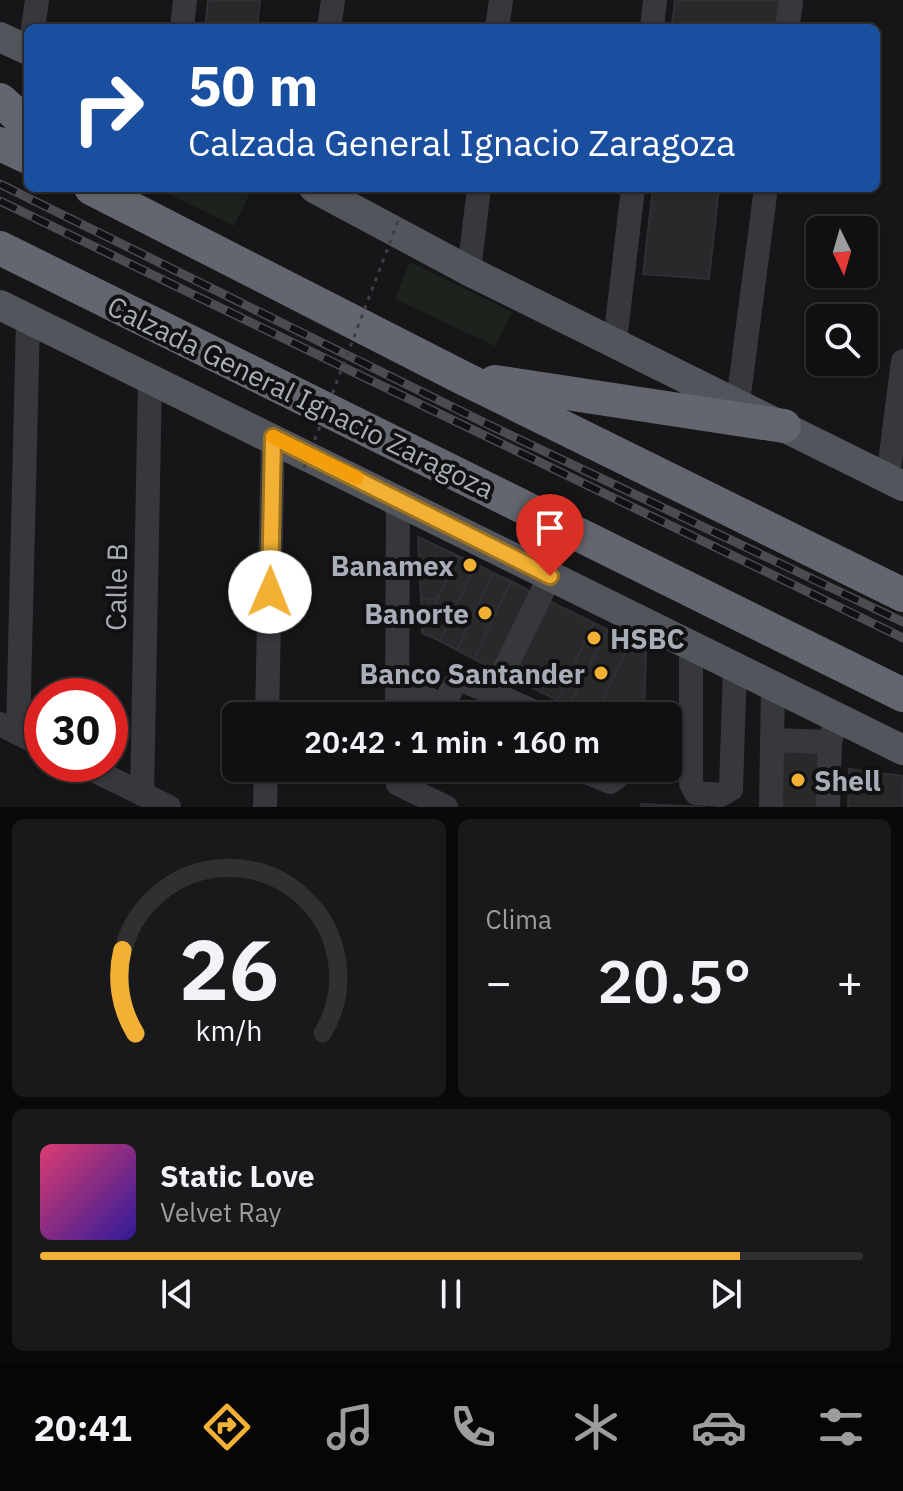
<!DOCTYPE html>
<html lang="es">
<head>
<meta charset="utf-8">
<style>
	body { margin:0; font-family:"IBM Plex Sans",sans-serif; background:#19191b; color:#f1f3f6; height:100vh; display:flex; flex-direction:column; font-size:30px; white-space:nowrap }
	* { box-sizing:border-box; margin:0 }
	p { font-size:26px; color:#9c9d9f }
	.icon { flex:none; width:44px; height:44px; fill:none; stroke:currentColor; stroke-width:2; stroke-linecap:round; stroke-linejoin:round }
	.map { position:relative; height:807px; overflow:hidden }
	.details { display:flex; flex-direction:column; gap:12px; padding:12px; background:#09090a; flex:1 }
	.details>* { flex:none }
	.hud { position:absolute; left:24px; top:24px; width:856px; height:168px; border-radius:12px; box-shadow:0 2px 6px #0004,0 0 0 2px #303032; background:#1a4fa0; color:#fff; overflow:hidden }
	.needle { width:52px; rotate:175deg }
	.controls { position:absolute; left:806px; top:216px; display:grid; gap:16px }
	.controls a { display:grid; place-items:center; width:72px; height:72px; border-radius:12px; background:#101012; box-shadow:0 2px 6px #0004,0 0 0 2px #303032; font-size:40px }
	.speed { position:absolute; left:24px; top:678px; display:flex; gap:16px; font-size:40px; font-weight:700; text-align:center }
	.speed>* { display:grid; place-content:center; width:104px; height:104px; border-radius:50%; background:#101012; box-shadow:0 2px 6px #0004,0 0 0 2px #303032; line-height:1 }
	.speed .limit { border:12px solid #d22; background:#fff; color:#111 }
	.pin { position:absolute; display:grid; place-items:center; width:68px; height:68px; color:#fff; margin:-82px -34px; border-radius:50% 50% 50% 0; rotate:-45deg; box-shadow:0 0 8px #0007 }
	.pin .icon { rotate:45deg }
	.me { position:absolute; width:88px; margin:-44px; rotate:1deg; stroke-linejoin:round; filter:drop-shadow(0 0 6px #0008) }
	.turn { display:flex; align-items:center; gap:28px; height:168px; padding:0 32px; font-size:36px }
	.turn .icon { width:104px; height:104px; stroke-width:2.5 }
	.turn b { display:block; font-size:56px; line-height:68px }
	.big { font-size:60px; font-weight:600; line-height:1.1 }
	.details .card { flex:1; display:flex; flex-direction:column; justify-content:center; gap:12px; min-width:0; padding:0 28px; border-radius:12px; background:#19191b }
	.details .dial { align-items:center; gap:0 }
	.dial svg { height:208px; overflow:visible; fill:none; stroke:#303032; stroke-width:7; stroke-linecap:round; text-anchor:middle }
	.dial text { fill:#f1f3f6; stroke:none }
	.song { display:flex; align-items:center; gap:24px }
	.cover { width:96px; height:96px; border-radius:12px; background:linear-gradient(135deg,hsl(340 70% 55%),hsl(250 70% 35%)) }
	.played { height:8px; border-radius:4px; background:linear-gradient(90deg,#f2b134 85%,#303032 85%) }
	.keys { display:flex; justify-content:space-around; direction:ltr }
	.heat { display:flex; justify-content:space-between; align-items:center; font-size:44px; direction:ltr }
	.details .tiles { flex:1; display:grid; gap:12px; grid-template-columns:1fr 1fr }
	.card:last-child { grid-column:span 2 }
	.trip { position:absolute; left:222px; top:702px; width:460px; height:80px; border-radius:12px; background:#101012; box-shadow:0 2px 6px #0004,0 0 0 2px #303032; font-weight:600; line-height:80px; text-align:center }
	.dock { display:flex; height:128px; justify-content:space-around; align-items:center; background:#060607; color:#9c9d9f }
	.dock .icon { width:56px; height:56px }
	.dock .current { color:#f2b134 }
	.dock b { font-size:36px; color:#f1f3f6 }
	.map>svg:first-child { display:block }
	.green { fill:#1c231d }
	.building { fill:#29292c; stroke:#303034; stroke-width:2 }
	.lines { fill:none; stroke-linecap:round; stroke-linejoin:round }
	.minor { stroke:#37383d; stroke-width:24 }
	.major { stroke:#53555c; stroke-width:30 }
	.highway { stroke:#63666e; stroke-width:34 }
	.rail-casing { stroke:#4a4c52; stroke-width:9 }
	.rail { stroke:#111113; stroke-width:6; stroke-dasharray:18; stroke-linecap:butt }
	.path-bridge { stroke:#3d3f44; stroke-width:3; stroke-dasharray:4 6; stroke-linecap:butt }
	.route-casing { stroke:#9d7322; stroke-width:20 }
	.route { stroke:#f2b134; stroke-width:14 }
	.slow { stroke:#f59e0b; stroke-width:14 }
	.poi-dot { fill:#f2b134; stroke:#111113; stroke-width:3 }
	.labels { text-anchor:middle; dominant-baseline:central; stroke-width:8; stroke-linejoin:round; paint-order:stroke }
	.street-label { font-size:28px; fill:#a8adb8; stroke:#111113 }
	.poi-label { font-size:28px; font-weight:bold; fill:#a8adb8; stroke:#111113; text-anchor:end }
</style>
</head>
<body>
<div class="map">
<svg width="903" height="807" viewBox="0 0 903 807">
	<rect width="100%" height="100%" fill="#161618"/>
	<g class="green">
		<path d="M168 188H250L252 189 234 226 166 192Z"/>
		<path d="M410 262 512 312 495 346 395 299Z"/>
	</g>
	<g class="building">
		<path d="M208 0H260L257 28H205Z"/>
		<path d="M675 0H779L775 28 672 24Z"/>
		<path d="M672 24 715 28H672Z"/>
		<path d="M653 188H719L709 279 643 274Z"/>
		<path d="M418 537 458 556 437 599H421Z"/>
		<path d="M458 556 476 564 440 641 422 633Z"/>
		<path d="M476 564 493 573 457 650 440 641Z"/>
		<path d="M493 573 511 581 474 659 457 650Z"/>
		<path d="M511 581 533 593 496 670 474 659Z"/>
		<path d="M421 599H437L422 633Z"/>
		<path d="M545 599 594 623 557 700 508 676Z"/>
		<path d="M594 623 608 630 569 706 557 700Z"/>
		<path d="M608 630 631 642 595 716H588L569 706Z"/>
		<path d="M631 642 646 650 644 716H595Z"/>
		<path d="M777 752 821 753 819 807H776Z"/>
		<path d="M849 769 903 776V807H848Z"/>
		<path d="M641 804 706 807H641Z"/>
	</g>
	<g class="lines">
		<g class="minor">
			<path d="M33 28 37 0"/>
			<path d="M182 28 185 0"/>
			<path d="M329 28 333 0"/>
			<path d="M497 28 501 0"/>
			<path d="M652 28 655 0"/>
			<path d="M787 28 791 3"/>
			<path d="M469 271 479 188"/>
			<path d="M615 341 633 188"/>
			<path d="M738 402 766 188"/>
			<path d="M888 478 903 361"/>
			<path d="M691 647V783L696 793 721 795 731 789 735 668"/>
			<path d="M397 684 465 716"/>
			<path d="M494 691 550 576"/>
			<path d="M444 706 453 686 462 680 544 716"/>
			<path d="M267 716 273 437"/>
			<path d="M397 716 398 499"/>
			<path d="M0 724 42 745"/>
			<path d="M18 733 28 320"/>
			<path d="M773 740 830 742"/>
			<path d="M81 764 169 807"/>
			<path d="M576 768 610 782 616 778 619 768"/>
			<path d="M398 784 446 807"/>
			<path d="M142 794 150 380"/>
			<path d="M265 807 266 768"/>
			<path d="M771 807 773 686"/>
			<path d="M828 807 830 742 837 716"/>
		</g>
		<g class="major">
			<path d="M0 37 28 50"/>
			<path d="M314 188 469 271 903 486"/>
			<path d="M0 305 903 750"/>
		</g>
		<g class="highway">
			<path d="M0 100 28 125"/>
			<path d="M0 144 28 157"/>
			<path d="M91 188 461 377 903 595"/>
			<path d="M0 248 903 695"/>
			<path d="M495 382 784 426"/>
		</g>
		<defs>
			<g id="rail">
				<path d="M0 184 485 423 903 622"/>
				<path d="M0 201 903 638"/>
			</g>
		</defs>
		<use href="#rail" class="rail-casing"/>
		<use href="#rail" class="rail"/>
		<path class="path-bridge" d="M304 468 400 216"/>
	</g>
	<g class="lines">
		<defs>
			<path id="route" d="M270 592 273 437 550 576"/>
		</defs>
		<use href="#route" class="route-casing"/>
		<use href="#route" class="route"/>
		<path class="slow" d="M273 437 357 478"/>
	</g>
	<g class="poi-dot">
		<circle cx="470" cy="565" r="8"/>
		<circle cx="485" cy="613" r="8"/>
		<circle cx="594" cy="638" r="8"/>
		<circle cx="601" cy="673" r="8"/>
		<circle cx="798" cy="780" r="8"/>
	</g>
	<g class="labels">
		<g class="street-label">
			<text transform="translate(301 397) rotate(26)">Calzada General Ignacio Zaragoza</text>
			<text transform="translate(116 587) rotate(-89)">Calle B</text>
		</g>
		<g class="poi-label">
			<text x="454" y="565">Banamex</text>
			<text x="469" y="613">Banorte</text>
			<text x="610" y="638" text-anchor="start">HSBC</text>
			<text x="585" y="673">Banco Santander</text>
			<text x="814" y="780" text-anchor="start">Shell</text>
		</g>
	</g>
</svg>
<div class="controls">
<a><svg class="needle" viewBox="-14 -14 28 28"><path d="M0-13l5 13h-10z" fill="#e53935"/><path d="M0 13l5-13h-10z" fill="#9c9d9f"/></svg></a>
<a><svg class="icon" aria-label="search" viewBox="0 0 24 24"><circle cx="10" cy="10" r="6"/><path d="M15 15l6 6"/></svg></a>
</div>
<div class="speed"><div class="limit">30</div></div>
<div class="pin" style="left:550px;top:576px;background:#d93025"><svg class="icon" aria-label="arrive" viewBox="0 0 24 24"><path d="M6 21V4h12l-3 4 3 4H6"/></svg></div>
<svg class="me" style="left:270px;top:592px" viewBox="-20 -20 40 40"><circle r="19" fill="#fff"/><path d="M0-13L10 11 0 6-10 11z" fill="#f2b134"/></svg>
<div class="trip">20:42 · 1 min · 160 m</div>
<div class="hud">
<div class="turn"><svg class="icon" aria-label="right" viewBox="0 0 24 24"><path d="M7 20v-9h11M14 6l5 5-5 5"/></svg><div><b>50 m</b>Calzada General Ignacio Zaragoza</div></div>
</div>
</div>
<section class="details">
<div class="tiles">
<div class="card dial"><svg viewBox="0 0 100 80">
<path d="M14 69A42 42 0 1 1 86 69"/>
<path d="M14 69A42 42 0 0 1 9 37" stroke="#f2b134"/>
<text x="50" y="56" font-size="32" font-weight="700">26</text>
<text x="50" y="72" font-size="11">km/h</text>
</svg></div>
<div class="card"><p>Clima</p>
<div class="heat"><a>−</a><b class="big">20.5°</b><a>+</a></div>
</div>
<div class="card">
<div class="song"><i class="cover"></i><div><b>Static Love</b><p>Velvet Ray</p></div></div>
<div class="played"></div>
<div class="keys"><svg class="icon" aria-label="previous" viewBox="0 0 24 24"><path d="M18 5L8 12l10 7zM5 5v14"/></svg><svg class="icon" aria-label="pause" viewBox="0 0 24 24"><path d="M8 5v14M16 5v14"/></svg><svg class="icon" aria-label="next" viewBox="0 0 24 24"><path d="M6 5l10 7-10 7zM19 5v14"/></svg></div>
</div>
</div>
</section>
<nav class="dock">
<b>20:41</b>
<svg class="icon current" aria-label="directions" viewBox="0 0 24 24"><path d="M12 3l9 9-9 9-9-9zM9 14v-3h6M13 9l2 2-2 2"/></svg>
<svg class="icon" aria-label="music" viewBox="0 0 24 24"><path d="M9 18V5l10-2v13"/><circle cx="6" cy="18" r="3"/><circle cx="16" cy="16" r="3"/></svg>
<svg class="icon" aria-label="phone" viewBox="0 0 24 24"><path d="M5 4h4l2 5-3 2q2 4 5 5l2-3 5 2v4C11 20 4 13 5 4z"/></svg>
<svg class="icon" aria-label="climate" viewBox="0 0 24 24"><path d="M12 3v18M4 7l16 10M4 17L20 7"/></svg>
<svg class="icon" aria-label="car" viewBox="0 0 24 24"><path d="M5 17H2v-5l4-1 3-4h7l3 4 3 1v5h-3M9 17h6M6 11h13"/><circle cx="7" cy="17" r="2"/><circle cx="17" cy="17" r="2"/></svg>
<svg class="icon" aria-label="filters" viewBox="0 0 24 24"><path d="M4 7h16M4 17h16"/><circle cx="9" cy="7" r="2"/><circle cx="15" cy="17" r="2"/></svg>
</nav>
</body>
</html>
